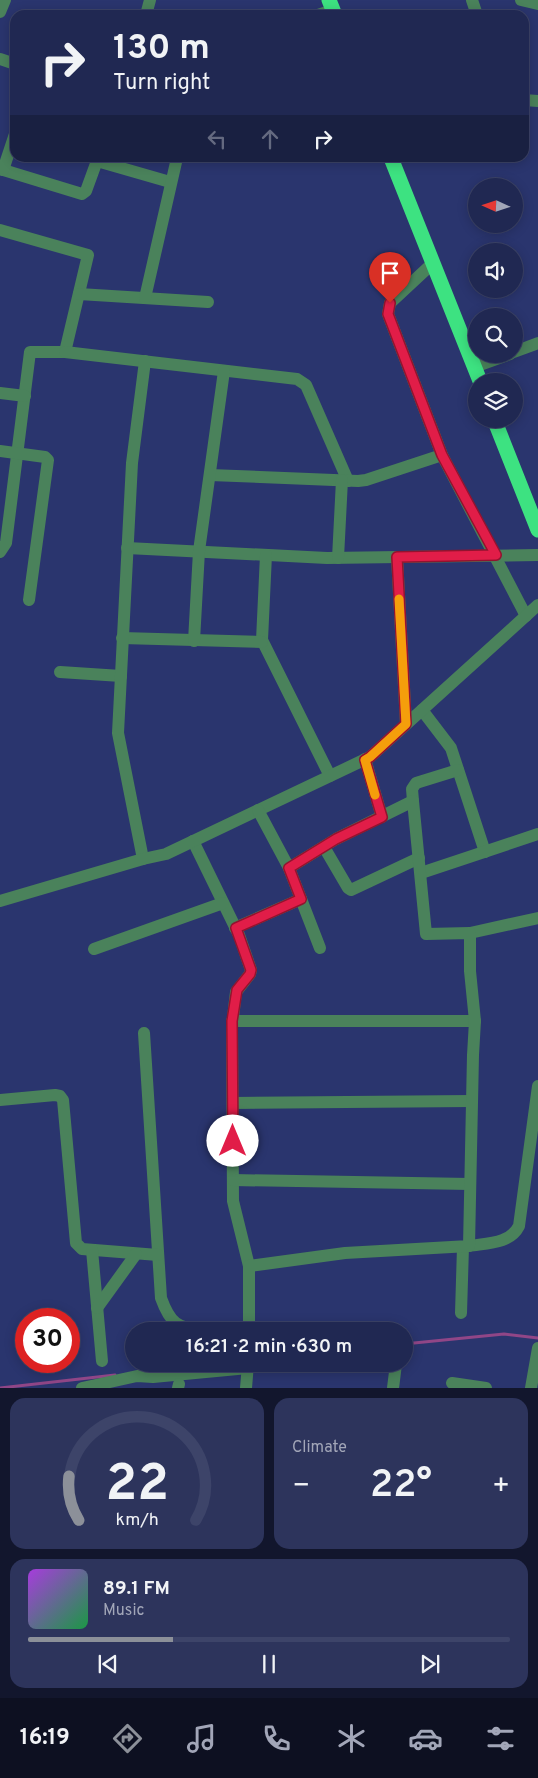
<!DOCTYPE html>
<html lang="en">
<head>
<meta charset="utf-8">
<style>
	body { margin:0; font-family:Overpass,sans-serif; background:#2d345c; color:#f1f3f6; height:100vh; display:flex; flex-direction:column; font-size:19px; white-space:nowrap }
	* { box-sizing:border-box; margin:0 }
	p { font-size:16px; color:#a2a6b8 }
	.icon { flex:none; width:28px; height:28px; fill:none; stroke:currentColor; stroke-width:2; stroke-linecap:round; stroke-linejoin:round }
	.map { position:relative; height:1388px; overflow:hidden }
	.sheet { display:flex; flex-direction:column; gap:10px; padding:10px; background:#12162d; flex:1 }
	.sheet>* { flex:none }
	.guide { position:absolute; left:10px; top:10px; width:519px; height:152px; border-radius:15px; box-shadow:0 2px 12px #0003,0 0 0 1px #3d4469; background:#202852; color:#f1f3f6; overflow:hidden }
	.needle { width:32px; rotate:273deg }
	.buttons { position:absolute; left:468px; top:178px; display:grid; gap:10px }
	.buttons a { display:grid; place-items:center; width:55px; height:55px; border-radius:50%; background:#202852; box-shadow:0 2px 12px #0003,0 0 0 1px #3d4469; font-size:25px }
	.speed { position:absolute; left:15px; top:1308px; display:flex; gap:10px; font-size:25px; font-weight:700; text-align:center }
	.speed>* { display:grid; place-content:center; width:65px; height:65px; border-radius:50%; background:#202852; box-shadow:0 2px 12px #0003,0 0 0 1px #3d4469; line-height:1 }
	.speed .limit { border:8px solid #d22; background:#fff; color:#111 }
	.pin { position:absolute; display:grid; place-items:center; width:42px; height:42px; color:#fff; margin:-51px -21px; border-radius:50% 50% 50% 0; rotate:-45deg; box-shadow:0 0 5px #0007 }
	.pin .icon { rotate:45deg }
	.me { position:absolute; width:55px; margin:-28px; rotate:0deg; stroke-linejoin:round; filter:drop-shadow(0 0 4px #0008) }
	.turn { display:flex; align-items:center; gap:18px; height:105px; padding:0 20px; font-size:22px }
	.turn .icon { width:65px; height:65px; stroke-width:2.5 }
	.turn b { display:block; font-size:35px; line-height:42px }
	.lanes { display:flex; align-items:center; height:48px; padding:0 20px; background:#0003; justify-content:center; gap:25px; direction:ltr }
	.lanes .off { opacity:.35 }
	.big { font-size:38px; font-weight:600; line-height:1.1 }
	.sheet .card { flex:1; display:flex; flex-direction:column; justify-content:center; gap:8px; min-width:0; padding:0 18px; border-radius:15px; background:#2d345c }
	.sheet .dial { align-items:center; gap:0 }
	.dial svg { height:130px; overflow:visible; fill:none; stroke:#3d4469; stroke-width:7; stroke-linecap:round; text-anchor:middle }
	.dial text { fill:#f1f3f6; stroke:none }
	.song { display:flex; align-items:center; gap:15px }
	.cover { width:60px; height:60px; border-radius:8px; background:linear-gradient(135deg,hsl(280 70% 55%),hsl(140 70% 35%)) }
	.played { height:5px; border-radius:2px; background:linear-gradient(90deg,#8c9099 30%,#3d4469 30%) }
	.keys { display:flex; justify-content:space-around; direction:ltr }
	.heat { display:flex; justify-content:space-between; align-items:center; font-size:28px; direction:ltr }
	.sheet .tiles { flex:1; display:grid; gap:10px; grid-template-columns:1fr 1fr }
	.card:last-child { grid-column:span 2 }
	.trip { position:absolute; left:125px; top:1322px; width:288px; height:50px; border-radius:25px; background:#202852; box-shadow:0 2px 12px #0003,0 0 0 1px #3d4469; font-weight:600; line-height:50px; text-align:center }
	.dock { display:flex; height:80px; justify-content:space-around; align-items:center; background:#0d1021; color:#a2a6b8 }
	.dock .icon { width:35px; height:35px }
	.dock .current { color:#8c9099 }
	.dock b { font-size:22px; color:#f1f3f6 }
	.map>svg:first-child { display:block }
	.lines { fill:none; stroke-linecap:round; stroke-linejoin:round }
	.stream { stroke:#904687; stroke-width:3 }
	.minor { stroke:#4a825b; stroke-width:12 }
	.highway { stroke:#3de281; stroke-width:15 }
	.route-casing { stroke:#92132f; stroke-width:12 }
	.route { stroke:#e11d48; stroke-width:9 }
	.slow { stroke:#f59e0b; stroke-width:9 }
</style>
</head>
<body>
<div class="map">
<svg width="538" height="1388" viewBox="0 0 538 1388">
	<rect width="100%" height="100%" fill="#2a356e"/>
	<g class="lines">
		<g class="stream">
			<path d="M404 1344 504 1334 538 1338"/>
			<path d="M149 1371 213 1364"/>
			<path d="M0 1388 115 1375"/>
		</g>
		<g class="minor">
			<path d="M472 0 477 15"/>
			<path d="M521 0 538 4"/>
			<path d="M0 12 5 0"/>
			<path d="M146 15 150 0"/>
			<path d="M318 15 333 10"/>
			<path d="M0 59 15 64"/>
			<path d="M524 100 538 101"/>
			<path d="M97 161 170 182"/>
			<path d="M0 169 82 194 86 191 98 158"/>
			<path d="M3 170 15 134"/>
			<path d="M0 230 88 255 65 352H30L6 543 0 552"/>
			<path d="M433 263 390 303 388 314 442 455 526 616"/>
			<path d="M79 294 208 302"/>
			<path d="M145 298 177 158"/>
			<path d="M65 352 297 379 306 385 348 481"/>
			<path d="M514 352 538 343"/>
			<path d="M474 367 510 354"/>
			<path d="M0 393 25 396"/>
			<path d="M0 451 45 457 48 460 29 600"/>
			<path d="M210 475 358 481 366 480 442 455"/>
			<path d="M127 548 327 558 538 555"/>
			<path d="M266 555 262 640 330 776"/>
			<path d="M397 557 406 724"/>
			<path d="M338 558 342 480"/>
			<path d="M122 638 262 642"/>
			<path d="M194 641 199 551 224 371"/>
			<path d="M60 672 121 676"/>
			<path d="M422 710 451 748 485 852"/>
			<path d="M365 759 382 817"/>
			<path d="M413 801 412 789 416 783 458 770"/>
			<path d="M193 841 239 935 251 970 250 974 236 992 232 1026 233 1201 249 1266"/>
			<path d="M324 847 348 888 351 890 419 858"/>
			<path d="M143 859 118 733 132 463 145 361"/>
			<path d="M289 868 320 948"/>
			<path d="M421 873 538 834"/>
			<path d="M0 901 143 859 166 854 370 757 538 605"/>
			<path d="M235 928 301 899"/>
			<path d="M470 933 538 918"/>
			<path d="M94 949 223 903"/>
			<path d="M232 1021H475"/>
			<path d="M144 1033 161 1298C170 1323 177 1328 203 1331"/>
			<path d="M0 1100 55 1095 60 1096 63 1100 76 1243 82 1249 158 1255"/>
			<path d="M233 1103 472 1101"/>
			<path d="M233 1180 470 1184"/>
			<path d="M469 1246C487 1243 510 1244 519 1226L538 1086"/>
			<path d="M92 1250 102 1361"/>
			<path d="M97 1308 136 1254"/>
			<path d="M461 1313 463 1247"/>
			<path d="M249 1331V1266L345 1253 469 1246 473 1055 475 1021 470 971V933L426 934 413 801 336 839 289 868 258 810"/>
			<path d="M452 1383 486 1388"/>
			<path d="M82 1388 137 1376 153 1377 248 1368"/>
			<path d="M178 1388 179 1384"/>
			<path d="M246 1388 248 1364"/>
			<path d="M393 1388 396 1364"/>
			<path d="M531 1388 538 1348"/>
		</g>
		<g class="highway">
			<path d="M329 0 335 15"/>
			<path d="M391 158 480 381"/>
			<path d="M494 419 538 530"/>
		</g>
	</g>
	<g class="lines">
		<defs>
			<path id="route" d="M233 1141 232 1021 237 990 250 974 251 970 236 928 301 899 289 868 336 839 382 817 365 760 370 757 406 724 397 557 496 555 442 455 388 314 390 303"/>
		</defs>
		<use href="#route" class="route-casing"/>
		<use href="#route" class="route"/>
		<path class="slow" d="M375 795 365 760 370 757 406 724 399 599"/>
	</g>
</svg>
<div class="buttons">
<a><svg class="needle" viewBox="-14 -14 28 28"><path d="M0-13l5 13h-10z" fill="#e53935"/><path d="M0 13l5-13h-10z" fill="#a2a6b8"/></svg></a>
<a><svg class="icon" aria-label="sound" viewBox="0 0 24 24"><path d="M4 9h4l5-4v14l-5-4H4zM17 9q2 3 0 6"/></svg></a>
<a><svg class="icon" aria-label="search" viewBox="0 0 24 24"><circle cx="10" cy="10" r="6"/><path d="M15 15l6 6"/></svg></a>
<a><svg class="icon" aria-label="layers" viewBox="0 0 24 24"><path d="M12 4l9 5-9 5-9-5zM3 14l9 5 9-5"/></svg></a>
</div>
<div class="speed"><div class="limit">30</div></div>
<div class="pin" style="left:390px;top:303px;background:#d93025"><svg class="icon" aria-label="arrive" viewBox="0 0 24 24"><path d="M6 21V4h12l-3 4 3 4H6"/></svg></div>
<svg class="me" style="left:233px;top:1141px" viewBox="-20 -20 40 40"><circle r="19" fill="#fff"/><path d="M0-13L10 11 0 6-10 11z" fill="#e11d48"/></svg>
<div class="trip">16:21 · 2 min · 630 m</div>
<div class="guide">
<div class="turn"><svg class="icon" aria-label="right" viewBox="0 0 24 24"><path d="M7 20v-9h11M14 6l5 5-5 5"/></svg><div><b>130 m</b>Turn right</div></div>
<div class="lanes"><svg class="icon off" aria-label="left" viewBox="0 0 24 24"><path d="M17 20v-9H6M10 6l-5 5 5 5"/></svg><svg class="icon off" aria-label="ahead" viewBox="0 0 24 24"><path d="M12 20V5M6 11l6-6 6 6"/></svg><svg class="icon" aria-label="right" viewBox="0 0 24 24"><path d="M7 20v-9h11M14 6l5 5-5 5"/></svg></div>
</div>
</div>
<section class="sheet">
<div class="tiles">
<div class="card dial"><svg viewBox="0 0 100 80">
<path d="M14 69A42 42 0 1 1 86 69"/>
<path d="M14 69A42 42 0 0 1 8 42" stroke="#8c9099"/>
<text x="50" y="56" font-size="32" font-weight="700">22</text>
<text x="50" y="72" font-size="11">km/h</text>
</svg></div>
<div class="card"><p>Climate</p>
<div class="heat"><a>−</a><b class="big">22°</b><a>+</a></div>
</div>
<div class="card">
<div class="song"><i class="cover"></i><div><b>89.1 FM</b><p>Music</p></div></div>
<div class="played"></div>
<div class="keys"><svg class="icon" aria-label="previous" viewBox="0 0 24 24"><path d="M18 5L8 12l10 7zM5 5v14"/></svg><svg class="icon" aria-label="pause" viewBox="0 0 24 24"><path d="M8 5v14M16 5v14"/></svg><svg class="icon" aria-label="next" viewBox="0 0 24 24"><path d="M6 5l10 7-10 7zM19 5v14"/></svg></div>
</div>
</div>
</section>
<nav class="dock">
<b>16:19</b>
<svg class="icon current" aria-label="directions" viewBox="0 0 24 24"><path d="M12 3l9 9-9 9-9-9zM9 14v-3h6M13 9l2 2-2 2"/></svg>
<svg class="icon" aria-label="music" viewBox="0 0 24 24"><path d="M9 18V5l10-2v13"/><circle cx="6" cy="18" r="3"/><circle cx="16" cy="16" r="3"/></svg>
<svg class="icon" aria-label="phone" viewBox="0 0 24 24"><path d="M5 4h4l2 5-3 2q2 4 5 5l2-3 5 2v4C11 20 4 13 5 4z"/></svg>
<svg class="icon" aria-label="climate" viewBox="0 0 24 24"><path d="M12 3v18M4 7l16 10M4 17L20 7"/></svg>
<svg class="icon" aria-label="car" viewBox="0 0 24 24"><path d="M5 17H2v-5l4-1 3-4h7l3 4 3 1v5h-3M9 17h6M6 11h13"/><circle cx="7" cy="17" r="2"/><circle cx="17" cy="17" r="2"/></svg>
<svg class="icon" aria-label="filters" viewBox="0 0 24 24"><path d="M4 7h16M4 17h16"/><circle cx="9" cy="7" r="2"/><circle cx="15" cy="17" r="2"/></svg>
</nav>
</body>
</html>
